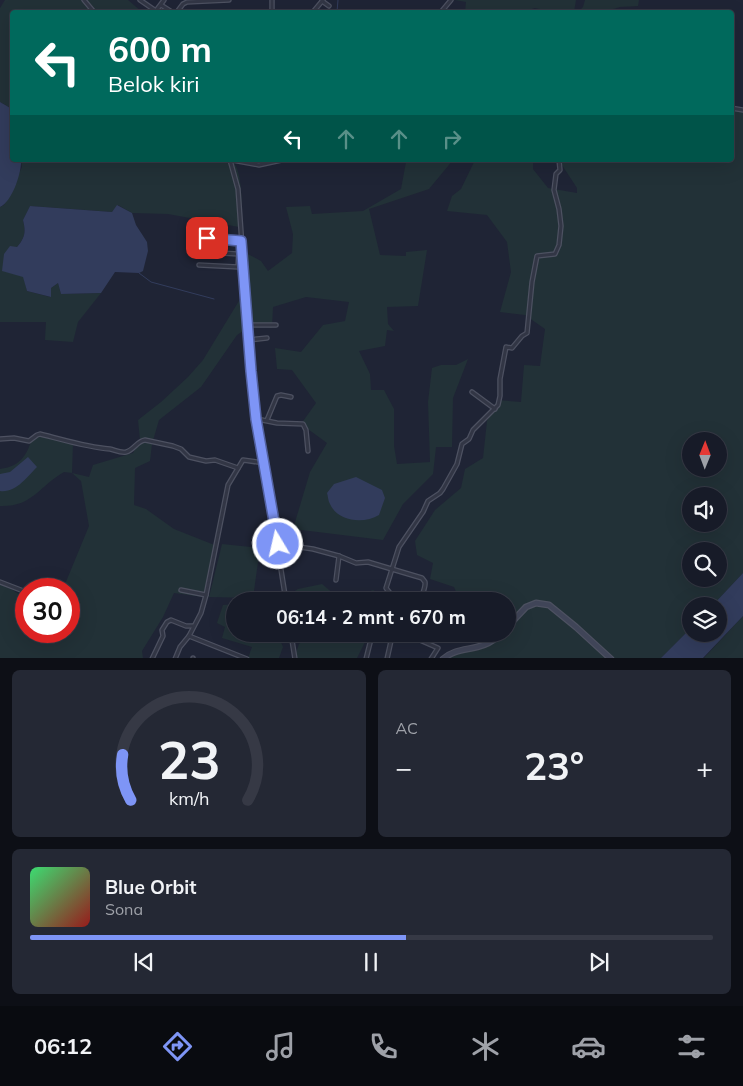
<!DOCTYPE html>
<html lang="id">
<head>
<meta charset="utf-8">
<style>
	body { margin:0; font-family:Mulish,sans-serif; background:#242834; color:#f1f3f6; height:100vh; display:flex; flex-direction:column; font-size:19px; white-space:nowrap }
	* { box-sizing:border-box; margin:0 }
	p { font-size:16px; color:#9ea1a8 }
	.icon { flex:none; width:28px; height:28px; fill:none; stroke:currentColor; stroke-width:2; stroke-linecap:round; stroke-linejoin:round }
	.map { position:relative; height:658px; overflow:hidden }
	.side { display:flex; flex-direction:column; gap:12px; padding:12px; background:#0d0f16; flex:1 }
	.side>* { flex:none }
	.guide { position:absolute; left:10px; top:10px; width:724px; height:152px; border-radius:5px; box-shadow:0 5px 20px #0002,0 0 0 1px #363945; background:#00695c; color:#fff; overflow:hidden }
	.needle { width:32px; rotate:1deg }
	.controls { position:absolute; left:682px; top:432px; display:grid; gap:10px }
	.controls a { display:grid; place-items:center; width:45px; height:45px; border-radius:50%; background:#171b28; box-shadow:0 5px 20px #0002,0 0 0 1px #363945; font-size:25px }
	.speed { position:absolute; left:15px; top:578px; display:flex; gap:10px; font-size:25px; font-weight:700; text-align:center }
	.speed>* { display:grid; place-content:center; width:65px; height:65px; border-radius:50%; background:#171b28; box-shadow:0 5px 20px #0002,0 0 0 1px #363945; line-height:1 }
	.speed .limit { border:8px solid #d22; background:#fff; color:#111 }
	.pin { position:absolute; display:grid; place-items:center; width:42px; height:42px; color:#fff; margin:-21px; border-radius:10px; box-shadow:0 2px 8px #0006 }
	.me { position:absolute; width:55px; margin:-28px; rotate:351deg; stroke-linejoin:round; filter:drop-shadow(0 0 4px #0008) }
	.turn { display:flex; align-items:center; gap:18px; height:105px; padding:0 15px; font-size:22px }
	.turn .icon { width:65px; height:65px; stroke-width:2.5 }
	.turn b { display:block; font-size:35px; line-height:42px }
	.lanes { display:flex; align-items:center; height:48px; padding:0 15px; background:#0003; justify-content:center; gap:25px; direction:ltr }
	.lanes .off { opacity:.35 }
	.big { font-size:38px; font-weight:700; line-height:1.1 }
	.side .tile { flex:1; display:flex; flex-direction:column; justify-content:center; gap:8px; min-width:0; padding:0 18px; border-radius:8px; background:#242834 }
	.side .dial { align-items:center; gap:0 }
	.dial svg { height:130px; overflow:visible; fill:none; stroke:#363945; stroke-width:7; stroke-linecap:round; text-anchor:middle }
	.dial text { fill:#f1f3f6; stroke:none }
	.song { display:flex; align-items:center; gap:15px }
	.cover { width:60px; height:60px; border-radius:8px; background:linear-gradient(135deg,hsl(140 70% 55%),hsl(0 70% 35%)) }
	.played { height:5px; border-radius:2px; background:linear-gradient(90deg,#7e95f6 55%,#363945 55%) }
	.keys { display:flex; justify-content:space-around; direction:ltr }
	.heat { display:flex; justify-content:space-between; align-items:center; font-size:28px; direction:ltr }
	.side .tiles { flex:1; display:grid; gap:12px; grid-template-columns:1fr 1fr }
	.tile:last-child { grid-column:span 2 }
	.trip { position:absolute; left:226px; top:592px; width:290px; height:50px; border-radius:25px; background:#171b28; box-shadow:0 5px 20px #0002,0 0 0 1px #363945; font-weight:700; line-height:50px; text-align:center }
	.menu { display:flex; height:80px; justify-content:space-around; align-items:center; background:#090b10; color:#9ea1a8 }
	.menu .icon { width:35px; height:35px }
	.menu .active { color:#7e95f6 }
	.menu b { font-size:22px; color:#f1f3f6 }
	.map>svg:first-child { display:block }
	.green { fill:#223137; fill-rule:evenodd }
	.water { fill:#323c5c }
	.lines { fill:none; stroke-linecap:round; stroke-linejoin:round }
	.stream { stroke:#323c5c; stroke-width:1 }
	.minor-casing { stroke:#4d5161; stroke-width:5.5 }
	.secondary-casing { stroke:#4d5161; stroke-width:7 }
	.minor { stroke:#323645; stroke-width:3 }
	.secondary { stroke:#404558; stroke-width:4.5 }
	.route-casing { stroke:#5261a0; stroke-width:12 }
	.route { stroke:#7e95f6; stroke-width:9 }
</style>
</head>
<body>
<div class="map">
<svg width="743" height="659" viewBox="0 0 743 659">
	<rect width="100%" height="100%" fill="#1f2435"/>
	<g class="green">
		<path d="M5 0H128L142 12H12V109L0 102V8Z"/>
		<path d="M455 0H576L574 12H544V10L535 8 525 11V12H465L466 2Z"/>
		<path d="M585 0H639L638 6 620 7 604 12H578L583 7Z"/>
		<path d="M731 110 743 112V573L712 606H691V628L661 658H441L453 653 480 650 474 634H508V601H460L454 587 430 579 433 563 417 555 415 541 435 510 461 488 465 469 483 458 487 421 497 400 521 402 524 365 540 366 545 329 525 315 500 312 511 272 507 242 487 215 447 211 452 196 461 189 475 160H731ZM533 161 560 162 577 188V193L548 188 533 169ZM691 441H719V469H691ZM691 496H719V524H691ZM691 551H719V579H691Z"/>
		<path d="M21 160H232C241 170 241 191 242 204L238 205 239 227 168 214 132 213 118 205 112 212 30 206 23 220C26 232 25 238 17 247L27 291 50 297 51 288 58 283 61 294 101 293 78 322 73 342 45 340 46 322H0V207L4 205 22 167Z"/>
		<path d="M416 160H453L429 189 369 209 380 255 406 256V252L427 250 418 306 387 307 388 324 394 331 387 330 385 346 359 351 370 374 371 390H384L394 409V446L397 464 430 462 428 402 432 368 441 365H456L468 359 453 398 452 447H436L433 474 403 504 383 540 293 529 310 472 327 443 301 424 316 403 292 370 277 369 275 348 301 352 323 325 345 321 349 302 306 297 273 307 272 328 252 325 237 335 201 387 159 420 152 444 150 461 135 468 134 505 146 509 174 529 217 546 203 597 174 593 163 617 142 651 143 658H0V585L11 589 26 599V631H69V589H63L89 526 81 481 72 473 64 472C39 486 33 507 0 506V469C23 466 27 453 34 434L73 443 72 473 89 477 93 465 133 453 140 440 138 420 161 402 188 377 203 360 248 286 244 252 261 261 268 271 292 253 293 234 286 207 310 206 312 214 363 211 401 189 406 162Z"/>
		<path d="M222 544 260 548 253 598 209 597Z"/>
		<path d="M322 584 335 595 354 597 373 590 384 597V601H286L285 597 298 589Z"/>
		<path d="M235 604V634H266L267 637 279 638 283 647 279 658H248L252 647 222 638 225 627 217 623 223 605Z"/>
		<path d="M743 616V658L703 659Z"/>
		<path d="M308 634H382V639L367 638 357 658 298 659 295 656 299 644 308 636Z"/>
	</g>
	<g class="water">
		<path d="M0 102 12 109V160H21C22 172 12 202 0 207Z"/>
		<path d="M117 205 132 213 136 225 147 242 148 251 143 271 139 273 115 272 101 293 61 294 58 283 51 288V297L27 291 23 277 2 271 4 254 10 246 17 247C25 238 26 232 23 220L30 206 112 212Z"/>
		<path d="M28 457 37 467C27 477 16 493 0 491V474L10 472Z"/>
		<path d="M356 477 382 490 385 498 379 515C364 524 338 522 330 504 328 501 328 496 327 493L334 484Z"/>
		<path d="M743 573V616L703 658H661L691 628V634H719V606H712Z"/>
	</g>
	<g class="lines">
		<g class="stream">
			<path d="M337 12 338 0"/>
			<path d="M139 273 151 282 214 299"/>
		</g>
		<defs>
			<g id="minor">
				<path d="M84 0 94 12"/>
				<path d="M140 0 156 11"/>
				<path d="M322 1 329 6"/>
				<path d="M161 5 172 12"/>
				<path d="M155 12 164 0"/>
				<path d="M177 12 183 4 187 2 229 0"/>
				<path d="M272 12V0"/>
				<path d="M313 12 323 0"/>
				<path d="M441 12 451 0"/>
				<path d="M731 108 743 110"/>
				<path d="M230 160 238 189 251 371 257 419 286 601"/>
				<path d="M232 160 259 165 282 160"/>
				<path d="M207 238 241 241"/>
				<path d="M203 252 238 254"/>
				<path d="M199 265 238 267 239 241"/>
				<path d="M247 325H276"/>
				<path d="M248 340 267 338"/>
				<path d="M472 392 495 409"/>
				<path d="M257 419 277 423 303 424 306 430 308 451"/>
				<path d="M267 420 277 396 281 395 291 397"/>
				<path d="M0 439 14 438 29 441 37 435 40 434C65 440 85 447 110 449 115 450 120 453 126 452 134 450 137 441 145 440L173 446 181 449 189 457 206 461 215 460 238 468"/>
				<path d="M278 544 313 549 339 556 356 563 368 562 422 578 425 582C426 588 421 594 422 601"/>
				<path d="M336 580 339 556"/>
				<path d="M0 582 26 592"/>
				<path d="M181 590 206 595"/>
				<path d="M392 601 393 597 386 588 399 547 423 512 428 501 440 493 443 489 457 464 462 444 469 439 473 430 498 405 500 396V379L506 347 512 348 522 336 527 333 532 282 537 256 555 254 559 245 561 226 559 209 554 190 556 174 560 170 559 160"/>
				<path d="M291 634 295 659"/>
				<path d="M406 634 438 648 431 659"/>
				<path d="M189 636 247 659"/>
				<path d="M152 659 163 636 162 630 167 622 171 620 186 626H193"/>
				<path d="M175 659 180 647 189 636 201 613 206 595 228 485 243 460 264 463"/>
				<path d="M193 659V658"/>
				<path d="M366 659 371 639 373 637 391 641"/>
				<path d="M387 659 391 641 399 634"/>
			</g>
			<g id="secondary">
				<path d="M508 626 526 607 536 603 549 605 576 627 611 659"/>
				<path d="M443 659C460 644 481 654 500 634"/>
			</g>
		</defs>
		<use href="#minor" class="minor-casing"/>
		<use href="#secondary" class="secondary-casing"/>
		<use href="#minor" class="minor"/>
		<use href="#secondary" class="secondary"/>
	</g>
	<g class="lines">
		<defs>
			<path id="route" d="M207 238 241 241 251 371 256 419 278 544"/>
		</defs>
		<use href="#route" class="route-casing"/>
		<use href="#route" class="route"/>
	</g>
</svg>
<div class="controls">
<a><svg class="needle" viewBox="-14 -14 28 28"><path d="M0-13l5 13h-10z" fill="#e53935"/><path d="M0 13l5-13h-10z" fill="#9ea1a8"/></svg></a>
<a><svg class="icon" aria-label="sound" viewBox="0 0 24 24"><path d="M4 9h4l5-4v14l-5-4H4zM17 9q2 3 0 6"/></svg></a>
<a><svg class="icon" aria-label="search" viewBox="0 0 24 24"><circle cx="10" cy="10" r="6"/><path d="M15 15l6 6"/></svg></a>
<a><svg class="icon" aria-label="layers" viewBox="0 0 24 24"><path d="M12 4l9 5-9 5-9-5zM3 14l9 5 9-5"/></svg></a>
</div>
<div class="speed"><div class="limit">30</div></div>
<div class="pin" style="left:207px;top:238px;background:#d93025"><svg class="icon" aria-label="arrive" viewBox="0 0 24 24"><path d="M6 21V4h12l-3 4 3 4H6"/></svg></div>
<svg class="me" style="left:278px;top:544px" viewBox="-20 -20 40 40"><circle r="17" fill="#7e95f6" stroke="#fff" stroke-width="3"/><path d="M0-11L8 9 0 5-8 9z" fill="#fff"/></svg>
<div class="trip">06:14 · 2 mnt · 670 m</div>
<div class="guide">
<div class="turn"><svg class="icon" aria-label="left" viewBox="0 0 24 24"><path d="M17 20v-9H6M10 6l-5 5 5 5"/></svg><div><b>600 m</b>Belok kiri</div></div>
<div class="lanes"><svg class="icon" aria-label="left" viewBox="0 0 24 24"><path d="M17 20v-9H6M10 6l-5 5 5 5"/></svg><svg class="icon off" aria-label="ahead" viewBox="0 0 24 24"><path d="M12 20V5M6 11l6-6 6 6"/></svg><svg class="icon off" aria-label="ahead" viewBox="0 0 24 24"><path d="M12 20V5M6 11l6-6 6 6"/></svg><svg class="icon off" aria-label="right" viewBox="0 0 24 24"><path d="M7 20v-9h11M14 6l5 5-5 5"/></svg></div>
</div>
</div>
<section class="side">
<div class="tiles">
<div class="tile dial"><svg viewBox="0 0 100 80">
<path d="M14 69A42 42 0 1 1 86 69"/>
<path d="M14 69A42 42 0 0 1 9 41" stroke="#7e95f6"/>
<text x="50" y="56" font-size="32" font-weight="700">23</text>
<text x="50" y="72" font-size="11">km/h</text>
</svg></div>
<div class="tile"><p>AC</p>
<div class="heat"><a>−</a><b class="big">23°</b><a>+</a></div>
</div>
<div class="tile">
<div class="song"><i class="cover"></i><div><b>Blue Orbit</b><p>Sona</p></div></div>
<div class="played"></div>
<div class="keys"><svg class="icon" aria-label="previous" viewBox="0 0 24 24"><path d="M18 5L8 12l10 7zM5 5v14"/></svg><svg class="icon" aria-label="pause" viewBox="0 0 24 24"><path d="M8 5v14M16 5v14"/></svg><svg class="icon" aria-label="next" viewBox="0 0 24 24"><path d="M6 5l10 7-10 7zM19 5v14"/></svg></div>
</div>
</div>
</section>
<nav class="menu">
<b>06:12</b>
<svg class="icon active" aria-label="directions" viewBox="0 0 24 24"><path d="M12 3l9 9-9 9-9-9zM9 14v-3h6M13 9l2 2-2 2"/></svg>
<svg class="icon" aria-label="music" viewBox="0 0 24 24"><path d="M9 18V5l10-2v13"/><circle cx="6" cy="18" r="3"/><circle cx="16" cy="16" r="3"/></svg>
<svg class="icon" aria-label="phone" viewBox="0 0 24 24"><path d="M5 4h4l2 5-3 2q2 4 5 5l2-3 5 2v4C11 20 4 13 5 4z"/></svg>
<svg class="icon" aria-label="climate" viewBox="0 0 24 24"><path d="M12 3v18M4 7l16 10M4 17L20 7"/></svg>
<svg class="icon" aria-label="car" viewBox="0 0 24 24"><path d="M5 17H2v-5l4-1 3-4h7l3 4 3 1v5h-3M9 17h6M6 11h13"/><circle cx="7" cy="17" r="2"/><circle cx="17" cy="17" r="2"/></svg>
<svg class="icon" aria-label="filters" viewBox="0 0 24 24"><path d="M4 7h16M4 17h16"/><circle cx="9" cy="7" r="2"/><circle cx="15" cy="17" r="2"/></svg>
</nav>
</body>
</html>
